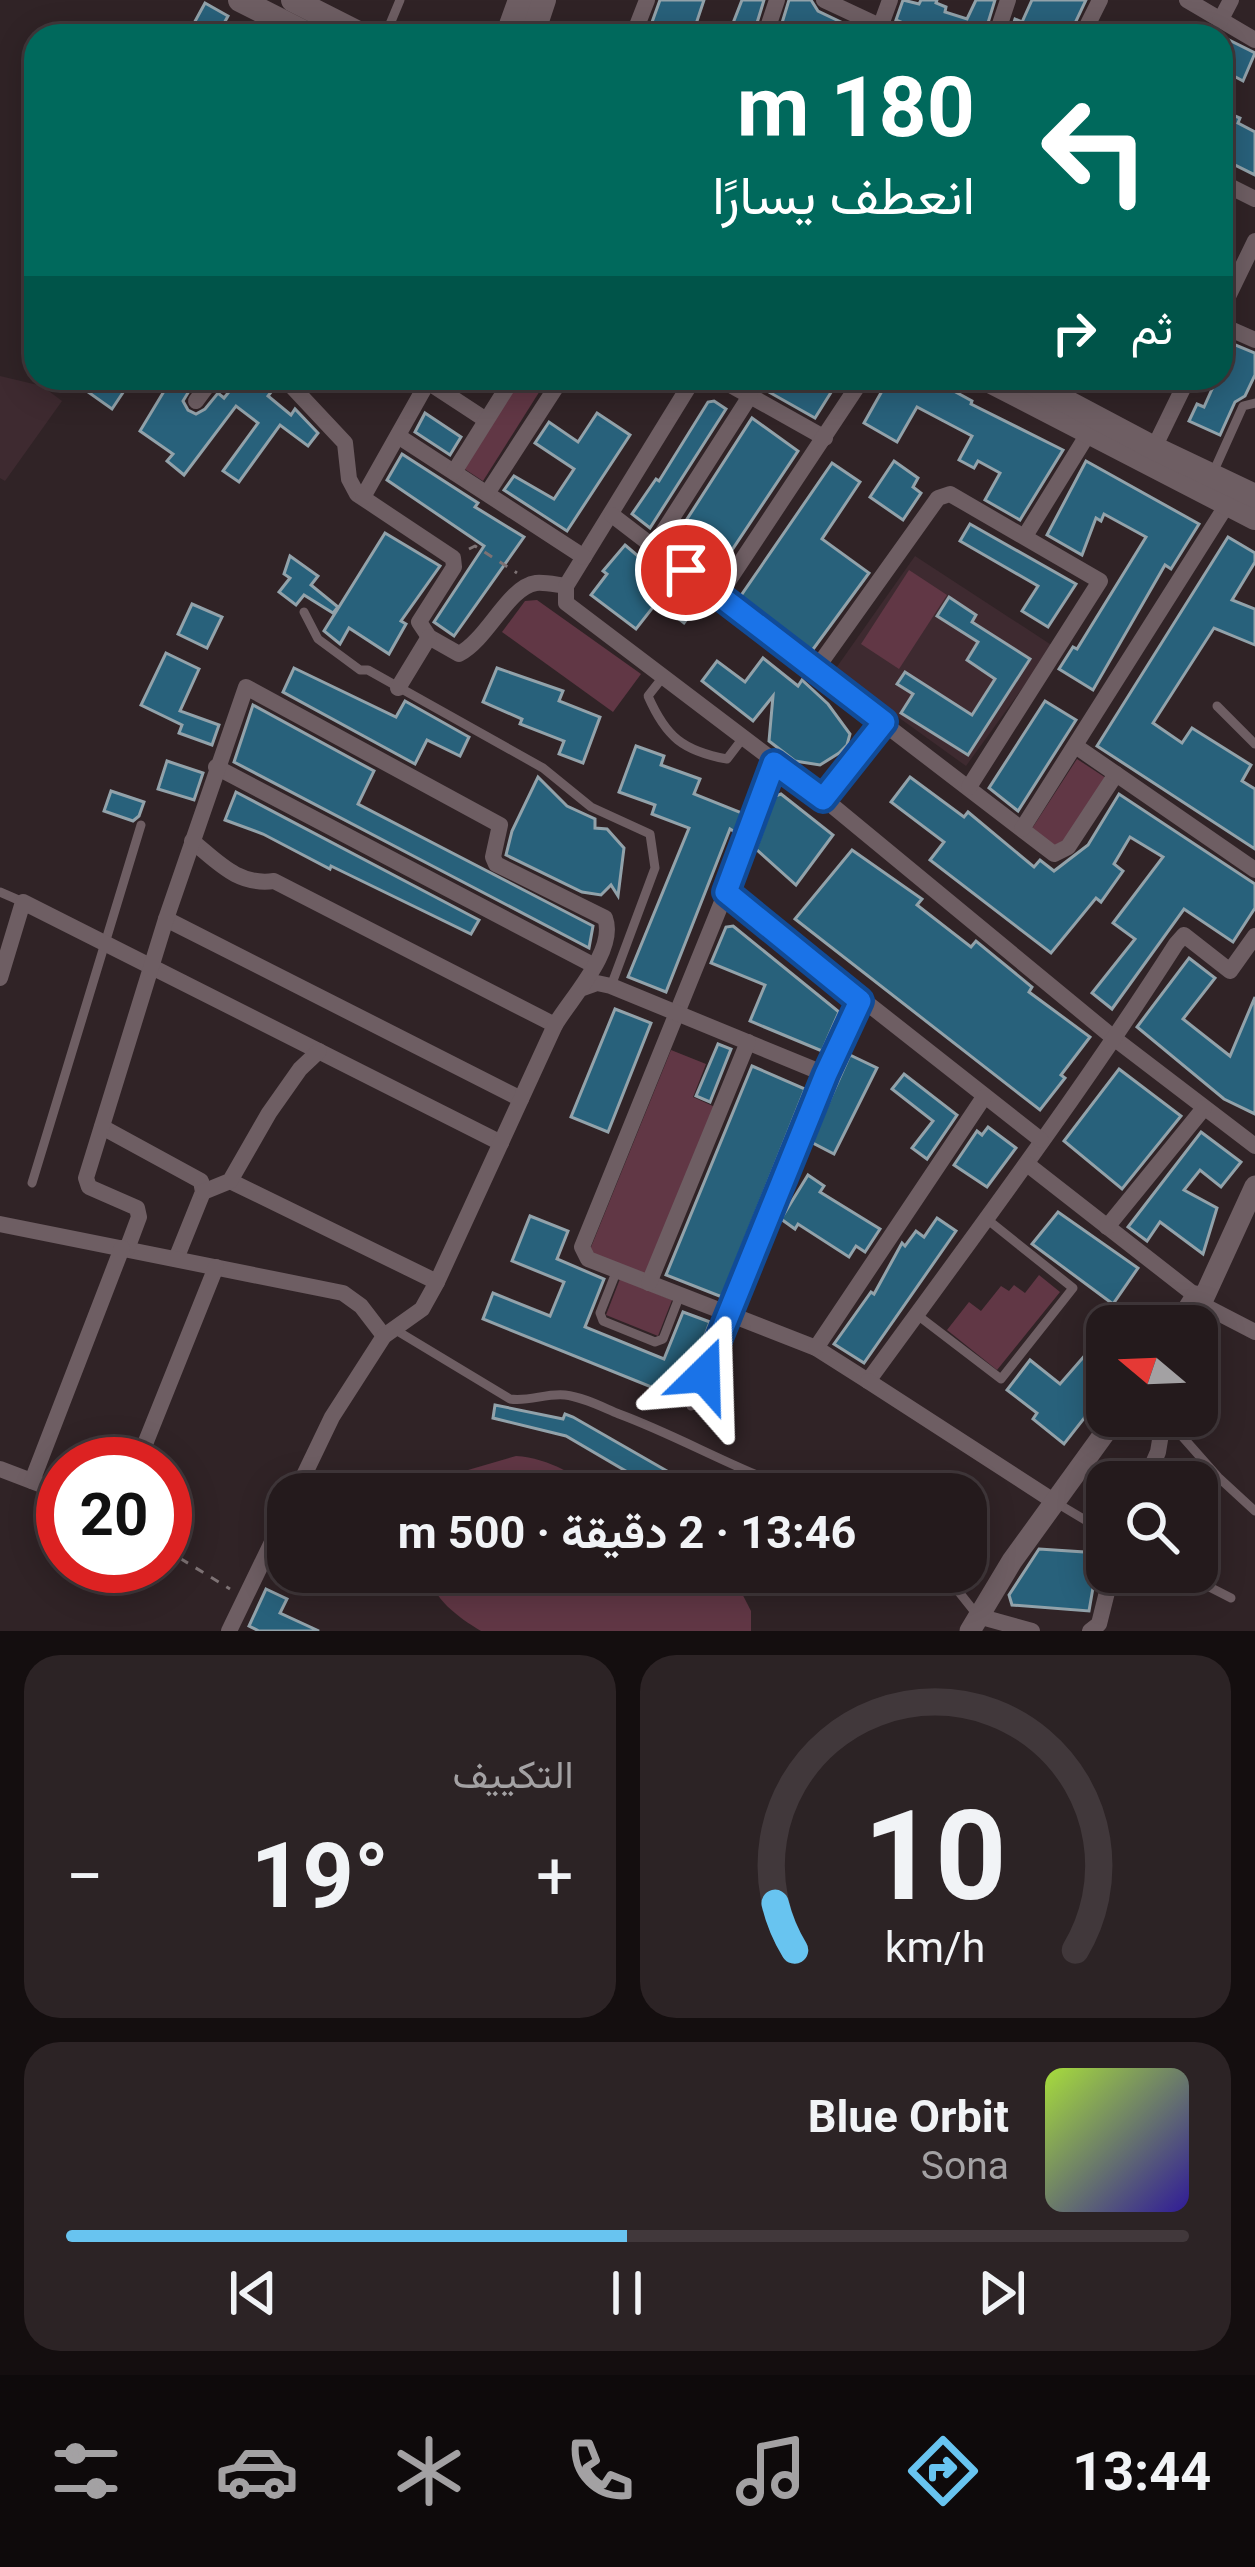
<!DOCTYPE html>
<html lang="ar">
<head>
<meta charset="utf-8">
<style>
	body { margin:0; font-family:Roboto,Vazirmatn,sans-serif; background:#2c2325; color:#f1f3f6; direction:rtl; height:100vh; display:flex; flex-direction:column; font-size:45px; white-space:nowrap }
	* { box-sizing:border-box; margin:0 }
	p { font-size:39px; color:#a3a1a3 }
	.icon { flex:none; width:66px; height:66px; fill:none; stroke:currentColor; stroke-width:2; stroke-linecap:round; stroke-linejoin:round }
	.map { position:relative; height:1631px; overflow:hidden; direction:ltr }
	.side { display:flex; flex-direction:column; gap:24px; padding:24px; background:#140e0f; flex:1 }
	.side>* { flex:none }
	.banner { position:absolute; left:24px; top:24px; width:1209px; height:366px; border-radius:36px; box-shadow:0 6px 30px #0003,0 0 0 3px #41383b; direction:rtl; background:#00695c; color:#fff; overflow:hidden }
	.needle { width:78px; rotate:289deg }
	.fabs { position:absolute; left:1086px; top:1305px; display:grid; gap:24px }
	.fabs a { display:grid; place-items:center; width:132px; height:132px; border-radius:24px; background:#241a1c; box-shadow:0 6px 30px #0003,0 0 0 3px #41383b; font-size:60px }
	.speed { position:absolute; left:36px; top:1437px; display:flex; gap:24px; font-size:60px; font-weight:700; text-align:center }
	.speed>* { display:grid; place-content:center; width:156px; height:156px; border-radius:50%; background:#241a1c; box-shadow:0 6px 30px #0003,0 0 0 3px #41383b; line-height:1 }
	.speed .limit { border:18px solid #d22; background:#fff; color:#111 }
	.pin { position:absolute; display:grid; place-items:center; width:102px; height:102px; color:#fff; margin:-51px; border:6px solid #fff; border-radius:50%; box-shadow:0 3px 12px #0007 }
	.me { position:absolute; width:132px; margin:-66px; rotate:22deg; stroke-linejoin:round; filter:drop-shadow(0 0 9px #0008) }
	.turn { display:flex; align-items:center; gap:42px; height:252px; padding:0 60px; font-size:54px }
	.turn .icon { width:156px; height:156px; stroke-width:2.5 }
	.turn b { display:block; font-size:84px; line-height:102px }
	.then { display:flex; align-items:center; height:114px; padding:0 60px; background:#0003; gap:24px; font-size:45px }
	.big { font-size:90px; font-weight:700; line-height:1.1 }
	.side .widget { flex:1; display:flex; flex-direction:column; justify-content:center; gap:18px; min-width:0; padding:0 42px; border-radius:36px; background:#2c2325 }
	.side .dial { align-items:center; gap:0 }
	.dial svg { height:312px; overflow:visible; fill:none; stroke:#41383b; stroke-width:7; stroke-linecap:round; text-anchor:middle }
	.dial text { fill:#f1f3f6; stroke:none }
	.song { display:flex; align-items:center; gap:36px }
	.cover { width:144px; height:144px; border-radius:18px; background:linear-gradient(135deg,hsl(80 70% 55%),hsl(250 70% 35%)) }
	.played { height:12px; border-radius:6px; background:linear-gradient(90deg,#68c4f0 50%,#41383b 50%) }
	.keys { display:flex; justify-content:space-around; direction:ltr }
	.heat { display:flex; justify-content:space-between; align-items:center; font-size:66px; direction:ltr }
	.side .tiles { flex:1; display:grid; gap:24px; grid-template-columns:1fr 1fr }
	.widget:last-child { grid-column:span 2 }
	.trip { position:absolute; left:267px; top:1473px; width:720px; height:120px; border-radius:36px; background:#241a1c; box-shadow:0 6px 30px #0003,0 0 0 3px #41383b; font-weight:700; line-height:120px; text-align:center; direction:rtl }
	.dock { display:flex; height:192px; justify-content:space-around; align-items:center; background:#0e0a0b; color:#a3a1a3 }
	.dock .icon { width:84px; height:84px }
	.dock .on { color:#68c4f0 }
	.dock b { font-size:54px; color:#f1f3f6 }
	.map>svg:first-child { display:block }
	.built { fill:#3e2a30 }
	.green { fill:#613745 }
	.building { fill:#28617b; stroke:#92a2aa; stroke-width:3 }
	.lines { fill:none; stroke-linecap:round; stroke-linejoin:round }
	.path { stroke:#7d7274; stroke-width:3; stroke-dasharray:9 9; stroke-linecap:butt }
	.service { stroke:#6e5e63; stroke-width:9 }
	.minor { stroke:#6e5e63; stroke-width:16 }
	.tertiary { stroke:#6e5e63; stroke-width:21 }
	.secondary { stroke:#6e5e63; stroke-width:24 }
	.route-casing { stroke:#114b97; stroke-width:30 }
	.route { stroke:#1a73e8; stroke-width:21 }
</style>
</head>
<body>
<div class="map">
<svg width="1255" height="1631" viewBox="0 0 1255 1631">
	<rect width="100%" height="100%" fill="#302326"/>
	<g class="built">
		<path d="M0 376 42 386 62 401 5 481 0 478Z"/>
		<path d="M915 556 1053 646 966 766 834 671Z"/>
	</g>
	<g class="green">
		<path d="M515 378H548L483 481 460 466Z"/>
		<path d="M909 570 947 595 899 669 861 644Z"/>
		<path d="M537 600 641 674 613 712 502 632 525 601Z"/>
		<path d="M1077 759 1106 778 1060 847 1050 846 1031 830Z"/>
		<path d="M671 1050 706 1064 693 1097 715 1107 647 1276 589 1252Z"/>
		<path d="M1039 1275 1060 1292 997 1370 947 1330 969 1302 981 1311 1001 1286 1009 1291 1014 1285 1025 1293Z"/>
		<path d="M620 1279 672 1300 658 1336 606 1315Z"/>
		<path d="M516 1456C550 1458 577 1477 606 1494H443L468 1470Z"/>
		<path d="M426 1572H731L751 1611V1631H481C456 1616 435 1600 426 1572Z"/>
	</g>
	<g class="building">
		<path d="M660 0H704L692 36H647Z"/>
		<path d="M742 0H764L753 36H728Z"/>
		<path d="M789 0H811L818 11 845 24 841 36H778Z"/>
		<path d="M903 0 919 4 921 0H937L936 3 946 7 945 12 967 19 976 0H995L984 36 926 33 896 20Z"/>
		<path d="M1032 0H1086L1069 36H1024L1011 31 1015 19 1022 22Z"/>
		<path d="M205 3 228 16 217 36H187Z"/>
		<path d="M1215 33 1255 53 1243 81 1221 69V36H1214Z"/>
		<path d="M1221 110 1240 118 1238 123 1255 132V175L1221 158Z"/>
		<path d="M1221 339 1255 353V375L1245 396 1235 402 1220 435 1189 421 1197 404 1204 407 1217 378H1221Z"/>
		<path d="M98 378H124L130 382 112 409 88 392Z"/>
		<path d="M172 378H197L183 401 188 410 196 414 205 409 218 393 224 398 240 378H271L275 387 268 396 291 415 295 409 318 433 308 446 280 425 239 482 223 471 258 423 236 406 184 475 167 461 173 454 140 431Z"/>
		<path d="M744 378H840L815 418Z"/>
		<path d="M876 378H930L972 401 971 404 1063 450 1020 520 985 500 1000 473 978 461 974 468 959 460 972 436 917 407 897 442 864 423 882 391 873 386Z"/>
		<path d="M714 401 726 409 650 528 632 514 656 479 659 481 708 402Z"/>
		<path d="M425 413 461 437 450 455 415 432Z"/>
		<path d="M597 413 630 435 567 531 504 490 514 476 554 499 574 469 535 443 549 422 578 442Z"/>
		<path d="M752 418 798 451 714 577 671 544Z"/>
		<path d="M402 454 478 503 475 507 524 537 454 636 434 622 484 546 387 480Z"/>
		<path d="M894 461 918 478 913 487 921 493 903 520 870 497Z"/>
		<path d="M1086 461 1199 524 1171 569 1165 565 1093 690 1059 669 1073 647 1077 649 1146 537 1104 514 1101 521 1096 518 1082 555 1047 535Z"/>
		<path d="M832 463 860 482 822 539 869 573 811 652 740 597Z"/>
		<path d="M970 524 1076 584 1048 627 1022 611 1038 586 960 541Z"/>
		<path d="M385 533 440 566 401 621 406 624 389 654 349 628 340 644 324 631Z"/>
		<path d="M1228 537 1255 553V562L1232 600 1255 609V645L1214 628 1153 723 1182 743 1192 728 1251 765 1242 781 1255 789V849L1097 746Z"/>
		<path d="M625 545 697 606 684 623 657 602 636 629 591 595 607 574 603 571Z"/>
		<path d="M290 556 318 576 311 585 338 607 333 613 304 595 296 605 279 592 290 578 284 574Z"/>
		<path d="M949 597 976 615 972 622 1030 659 968 755 901 713 913 694 897 684 905 672 972 715 995 679 967 660 978 642 937 616Z"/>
		<path d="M192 604 222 617 207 648 178 634Z"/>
		<path d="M166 653 199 669 180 711 219 725 212 745 179 733 182 725 141 705Z"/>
		<path d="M763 658 798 686 802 680 828 704 850 734 847 745 839 753 820 765 795 761 769 741 773 696 753 721 702 681 717 661 745 682Z"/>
		<path d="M294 668 396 717 405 701 469 737 460 756 427 740 415 764 283 692Z"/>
		<path d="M497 668 563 691 559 701 600 717 583 763 559 754 564 741 520 724 522 719 483 702Z"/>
		<path d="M1045 701 1076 720 1018 811 989 788Z"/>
		<path d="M253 705 374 771 358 804 593 926 589 948 234 762Z"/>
		<path d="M636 746 664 756 661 765 700 779 694 794 742 813 735 832 730 829 666 992 628 977 689 828 652 814 655 805 619 792Z"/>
		<path d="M167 761 203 773 194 800 158 789Z"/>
		<path d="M538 777 567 806 595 819V828L607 829 624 848 618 896 611 885 601 895 582 892 506 855 512 831Z"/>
		<path d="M910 777 964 817 968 812 1034 867 1040 860 1054 871 1088 845 1119 794 1255 884V908L1233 942 1184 909 1112 1009 1092 993 1135 939 1113 923 1163 857 1130 837 1114 864 1123 871 1101 902 1096 898 1051 953 930 860 944 842 891 802Z"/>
		<path d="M111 791 144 802 139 816 133 821 104 811Z"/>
		<path d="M236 792 479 920 471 934 331 866 330 869 263 834 225 820Z"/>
		<path d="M781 794 833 835 796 885 756 849 775 796Z"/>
		<path d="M852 850 922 899 917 905 971 947 976 941 1032 987 1029 992 1090 1037 1061 1075 1065 1078 1040 1110 795 919Z"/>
		<path d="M733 926 839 1012 822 1051 750 1021 765 985 711 963 726 927Z"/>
		<path d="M1189 958 1215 978 1183 1019 1230 1056 1255 997V1114L1224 1099 1137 1027Z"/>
		<path d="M615 1009 651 1023 608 1132 571 1117Z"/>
		<path d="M718 1044 731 1049 710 1102 696 1096Z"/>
		<path d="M850 1055 877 1068 834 1154 811 1142Z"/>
		<path d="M752 1066 805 1089 722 1297 666 1275Z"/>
		<path d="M1119 1069 1181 1116 1122 1189 1064 1141Z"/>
		<path d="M904 1074 957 1115 927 1159 912 1148 933 1121 892 1089Z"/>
		<path d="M988 1127 1016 1148 987 1187 954 1165 977 1131 982 1135Z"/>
		<path d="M1201 1132 1241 1162 1221 1187 1200 1170 1184 1190 1217 1208 1203 1254 1160 1222 1147 1241 1128 1227Z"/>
		<path d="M808 1175 824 1186 820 1192 880 1229 865 1252 856 1246 849 1257 798 1224 795 1229 781 1219Z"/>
		<path d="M1058 1212 1138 1268 1113 1304 1032 1244Z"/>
		<path d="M530 1216 568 1231 557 1259 604 1279 585 1327 664 1359 683 1312 710 1322 681 1399 483 1319 493 1293 550 1316 564 1282 512 1261Z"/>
		<path d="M937 1218 956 1231 864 1363 834 1344 871 1292 874 1294 902 1243 905 1246 916 1231 924 1237Z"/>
		<path d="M1107 1330V1389L1064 1444 1033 1419 1037 1413 1007 1390 1030 1360 1060 1384Z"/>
		<path d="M495 1405 563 1419 565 1414 573 1417 707 1494H665L566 1436 493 1418Z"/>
		<path d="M1039 1549 1099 1553 1089 1611 1012 1605 1009 1595Z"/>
		<path d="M266 1589 287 1599 280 1613 319 1631H259L249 1626Z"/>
	</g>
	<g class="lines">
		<g class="path">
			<path d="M469 549 475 546 517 573"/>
			<path d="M165 1549 230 1589"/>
		</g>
		<g class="service">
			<path d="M385 36 400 0"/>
			<path d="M1212 475 1243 406 1255 403"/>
			<path d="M304 612 318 639 360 670H368L543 768 591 807 650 834 655 868 611 986"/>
			<path d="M663 677 648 696C666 737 683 751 727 759L743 738"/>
			<path d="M1217 706 1255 744"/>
			<path d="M0 892 23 902"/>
			<path d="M32 1183 141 825"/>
			<path d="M617 1270 600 1313 603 1321 655 1342 663 1339 680 1295"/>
			<path d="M916 1314 1001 1379 1073 1288 988 1220"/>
			<path d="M394 1329 510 1399C529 1402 546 1393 565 1395 583 1397 602 1407 619 1414 684 1438 744 1475 810 1494"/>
			<path d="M691 1406 729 1314"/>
			<path d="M1165 1417 1218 1477 1255 1511"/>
			<path d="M1055 1502 1107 1533"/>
			<path d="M943 1572 978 1616"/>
			<path d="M1180 1572 1231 1598"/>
		</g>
		<g class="minor">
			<path d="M824 0 901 36"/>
			<path d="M1187 0 1255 40"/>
			<path d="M1220 21 1231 0"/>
			<path d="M878 33 890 0"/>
			<path d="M633 36 647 0"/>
			<path d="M765 36 777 0"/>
			<path d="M996 36 1008 0"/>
			<path d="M1082 36 1100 0"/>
			<path d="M1221 182 1255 199"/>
			<path d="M1221 311 1255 241"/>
			<path d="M1221 325 1255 340"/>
			<path d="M284 378 345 443 349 479 357 494 453 558 454 567 419 622 429 637 459 654C488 639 508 587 536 583 545 582 557 585 566 586"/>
			<path d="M694 378 566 586V603L823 798 1115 1039 1255 1146"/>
			<path d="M718 378 825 438"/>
			<path d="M428 382 486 420"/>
			<path d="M196 401 213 378"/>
			<path d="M398 436 584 557"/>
			<path d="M1149 458 1188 378"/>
			<path d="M454 472 513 378"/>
			<path d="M488 492 562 378"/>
			<path d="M363 497 430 378"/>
			<path d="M612 515 1054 854 1068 847 1116 774"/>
			<path d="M1025 536 1088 434"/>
			<path d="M654 546 750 396"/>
			<path d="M719 595 863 378"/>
			<path d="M816 669 938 498 950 494 1100 581 969 787"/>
			<path d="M398 688 429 637"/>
			<path d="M1077 747 1255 870"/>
			<path d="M774 763 726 892 582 1247 588 1259 816 1348 868 1381C973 1237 1080 1094 1176 944L1184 935 1230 971 1255 936"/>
			<path d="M216 767 593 965"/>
			<path d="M823 798 884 721"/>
			<path d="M1022 829 1228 503"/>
			<path d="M192 841C218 862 238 886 274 881L555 1025"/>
			<path d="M726 892 1041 1140"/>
			<path d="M166 919 521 1099"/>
			<path d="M0 978 23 902 501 1143"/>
			<path d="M583 988 597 983 611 986 825 1074"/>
			<path d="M102 1127 201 1181 203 1192 176 1259"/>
			<path d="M1027 1164 1196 1296"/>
			<path d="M230 1181 437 1282"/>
			<path d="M203 1192 230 1181 269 1113 300 1069 319 1051"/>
			<path d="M0 1224 343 1293 361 1306 384 1336"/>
			<path d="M1107 1227 1204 1108"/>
			<path d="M127 1249 139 1217 137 1208 89 1187 86 1178 166 919 246 687 500 825 493 857 496 864 605 918C617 950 571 998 555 1025L437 1282 422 1309 384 1336 332 1417 295 1494"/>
			<path d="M649 1283 748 1042"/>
			<path d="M1201 1304 1255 1332"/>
			<path d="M729 1314 825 1074 860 1001"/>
			<path d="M816 1348 984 1097"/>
			<path d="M868 1381 1055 1502"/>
			<path d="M137 1464 216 1267"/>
			<path d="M0 1469 63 1493"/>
			<path d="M32 1481 122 1248"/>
			<path d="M1145 1482 1158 1452 1164 1416"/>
			<path d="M978 1616 1032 1631"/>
			<path d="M229 1631 288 1509"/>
			<path d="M1090 1631 1099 1624 1112 1572"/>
		</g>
		<g class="tertiary">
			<path d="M1177 1326 1196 1296 1201 1304 1255 1186"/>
			<path d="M970 1631 1012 1561 1117 1416"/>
		</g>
		<g class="secondary">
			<path d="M240 0 311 36"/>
			<path d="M293 0 364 36"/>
			<path d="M507 36 520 0"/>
			<path d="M532 36 544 0"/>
			<path d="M984 378 1255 518"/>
			<path d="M1022 378 1154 448 1255 496"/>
		</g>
	</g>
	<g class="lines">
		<defs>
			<path id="route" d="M686 570 884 722 823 799 774 763 726 892 860 1001 826 1074 704 1375"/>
		</defs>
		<use href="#route" class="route-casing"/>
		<use href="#route" class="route"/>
	</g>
</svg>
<div class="fabs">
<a><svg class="needle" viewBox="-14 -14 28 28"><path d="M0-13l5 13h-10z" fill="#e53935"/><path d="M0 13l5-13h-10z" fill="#a3a1a3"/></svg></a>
<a><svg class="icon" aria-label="search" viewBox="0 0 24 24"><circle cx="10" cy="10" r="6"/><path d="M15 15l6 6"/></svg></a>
</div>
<div class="speed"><div class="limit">20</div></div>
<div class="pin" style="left:686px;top:570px;background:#d93025"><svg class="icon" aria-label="arrive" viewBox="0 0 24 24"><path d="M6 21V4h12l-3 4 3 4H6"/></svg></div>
<svg class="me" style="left:704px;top:1375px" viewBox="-20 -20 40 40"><path d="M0-17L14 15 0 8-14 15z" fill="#1a73e8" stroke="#fff" stroke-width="4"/></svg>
<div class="trip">13:46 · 2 دقيقة · 500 m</div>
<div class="banner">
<div class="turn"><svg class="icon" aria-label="left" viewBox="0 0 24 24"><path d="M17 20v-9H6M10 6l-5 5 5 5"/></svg><div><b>180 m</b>انعطف يسارًا</div></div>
<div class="then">ثم<svg class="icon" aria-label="right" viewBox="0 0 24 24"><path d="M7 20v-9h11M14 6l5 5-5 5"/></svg></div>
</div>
</div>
<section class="side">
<div class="tiles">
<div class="widget dial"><svg viewBox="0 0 100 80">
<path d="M14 69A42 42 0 1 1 86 69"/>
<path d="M14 69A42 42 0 0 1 9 57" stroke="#68c4f0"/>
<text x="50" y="56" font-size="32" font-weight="700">10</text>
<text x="50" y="72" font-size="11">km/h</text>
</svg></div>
<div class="widget"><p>التكييف</p>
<div class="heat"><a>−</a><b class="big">19°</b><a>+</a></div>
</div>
<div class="widget">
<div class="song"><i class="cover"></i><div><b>Blue Orbit</b><p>Sona</p></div></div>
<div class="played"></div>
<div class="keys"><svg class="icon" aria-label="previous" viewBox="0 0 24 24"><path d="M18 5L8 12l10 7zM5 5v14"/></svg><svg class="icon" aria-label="pause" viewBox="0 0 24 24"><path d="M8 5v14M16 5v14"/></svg><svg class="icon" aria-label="next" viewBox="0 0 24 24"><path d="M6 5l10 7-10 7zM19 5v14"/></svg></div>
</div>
</div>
</section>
<nav class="dock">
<b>13:44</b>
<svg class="icon on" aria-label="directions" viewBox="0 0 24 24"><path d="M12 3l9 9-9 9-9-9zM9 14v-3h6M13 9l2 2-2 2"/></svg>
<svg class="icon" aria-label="music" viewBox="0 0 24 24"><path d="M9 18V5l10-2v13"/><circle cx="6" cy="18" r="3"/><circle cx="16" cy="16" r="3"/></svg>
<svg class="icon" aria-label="phone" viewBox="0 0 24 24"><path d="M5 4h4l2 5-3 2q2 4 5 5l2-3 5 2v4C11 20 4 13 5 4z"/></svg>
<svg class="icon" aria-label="climate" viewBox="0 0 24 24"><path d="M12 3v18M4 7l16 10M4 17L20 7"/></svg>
<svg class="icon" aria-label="car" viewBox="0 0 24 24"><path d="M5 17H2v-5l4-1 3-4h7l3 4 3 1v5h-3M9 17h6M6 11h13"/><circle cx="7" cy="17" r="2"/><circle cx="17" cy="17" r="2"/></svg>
<svg class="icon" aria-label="filters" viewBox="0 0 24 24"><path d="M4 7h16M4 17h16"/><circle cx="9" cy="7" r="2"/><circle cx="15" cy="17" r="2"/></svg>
</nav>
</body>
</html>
